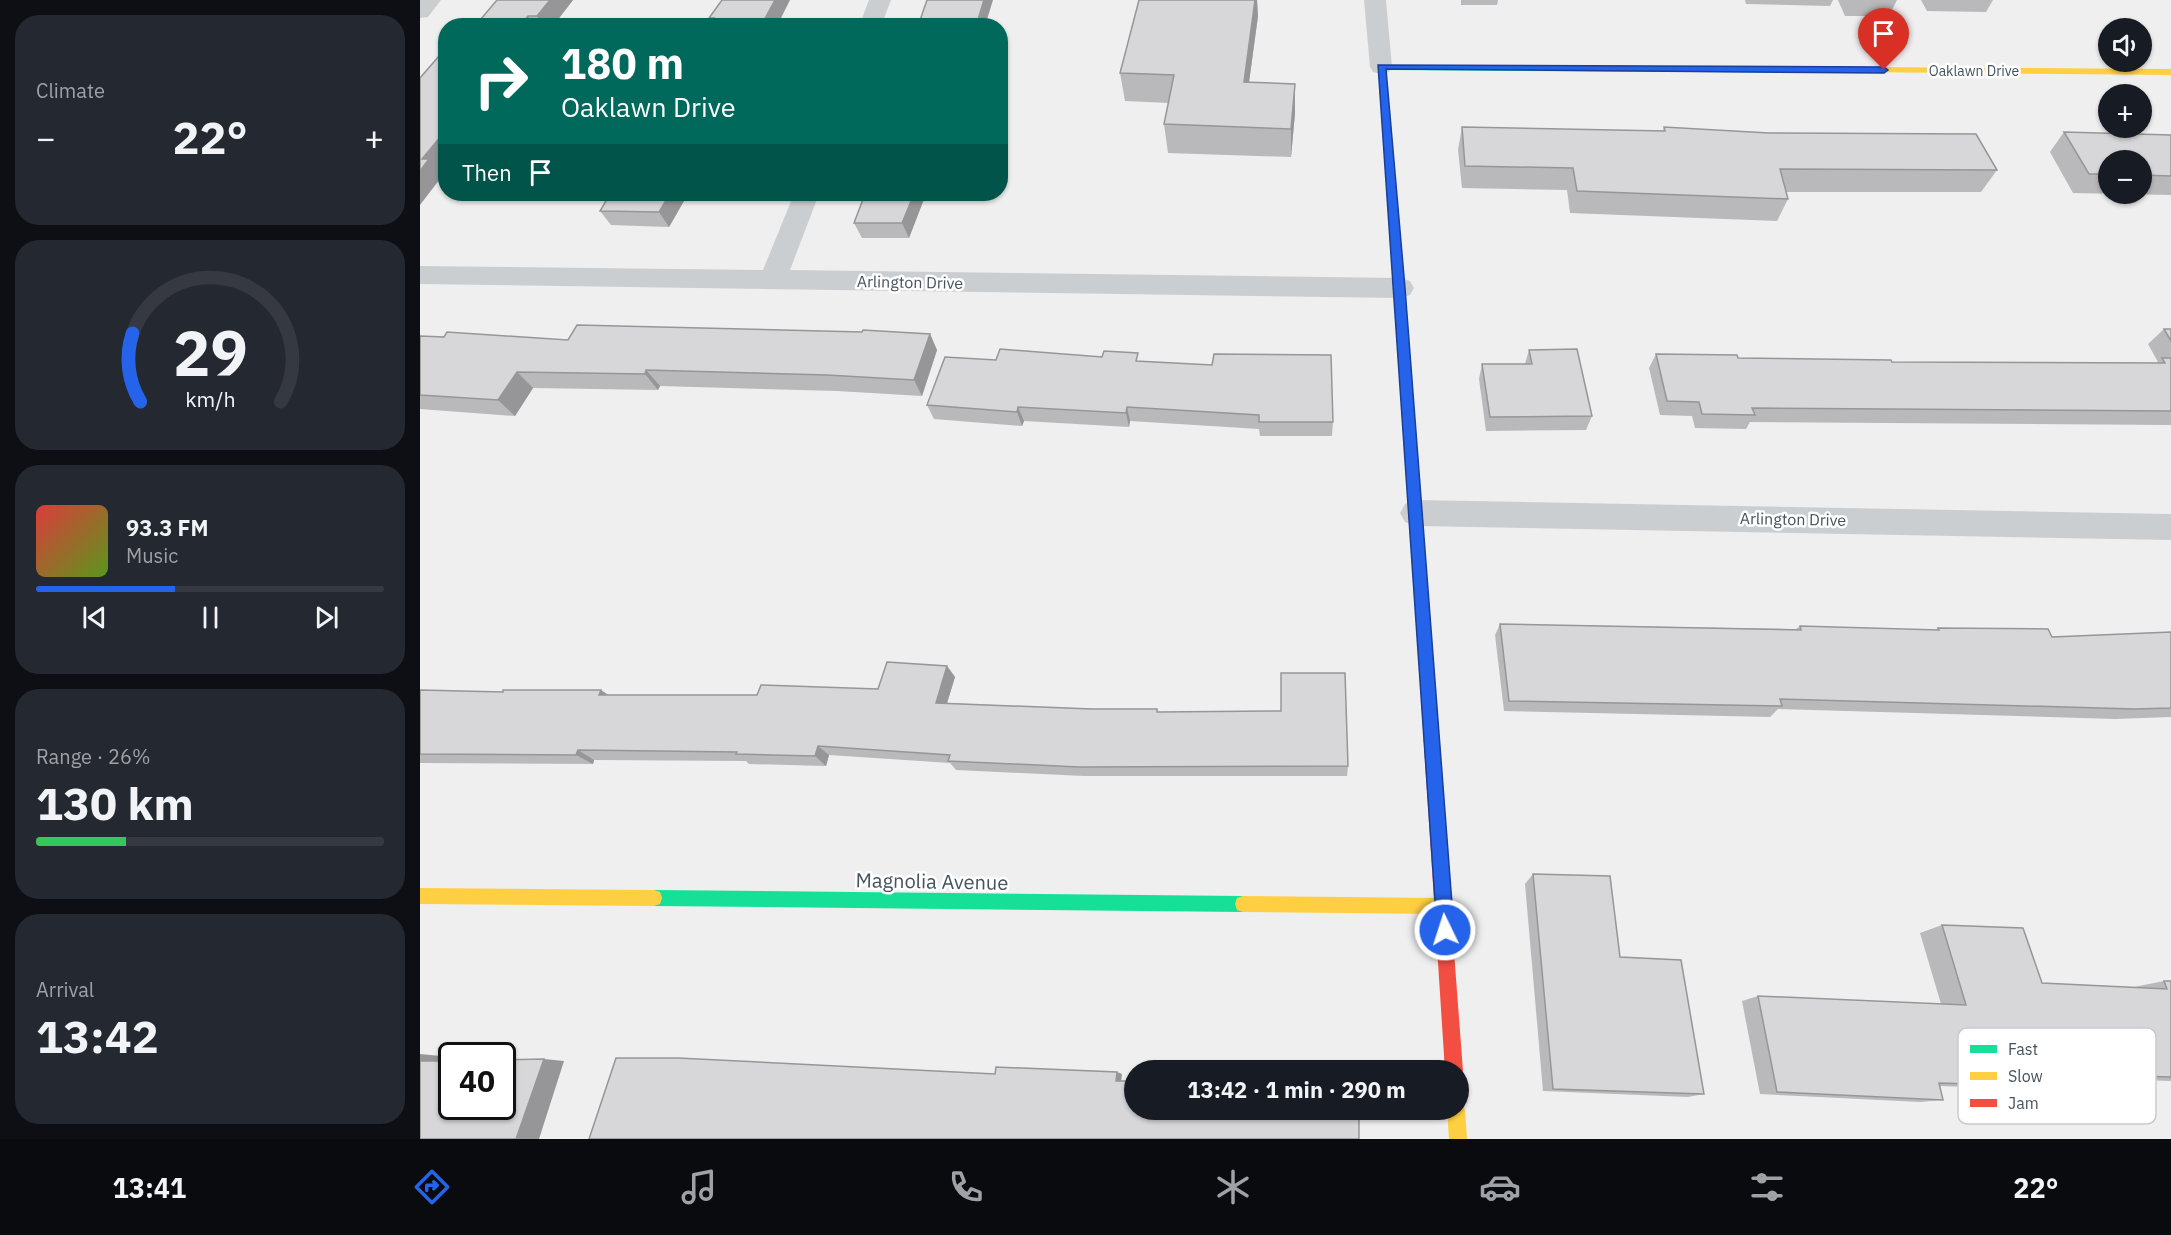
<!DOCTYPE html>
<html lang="en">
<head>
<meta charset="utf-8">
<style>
	body { margin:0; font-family:"IBM Plex Sans",sans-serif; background:#242831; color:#f1f3f6; height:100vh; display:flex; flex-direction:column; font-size:22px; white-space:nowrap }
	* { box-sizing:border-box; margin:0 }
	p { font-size:20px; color:#9ea1a6 }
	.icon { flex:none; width:33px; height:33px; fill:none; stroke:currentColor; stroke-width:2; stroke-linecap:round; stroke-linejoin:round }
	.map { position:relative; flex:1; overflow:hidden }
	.drawer { display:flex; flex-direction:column; gap:15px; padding:15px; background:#0d0f14; width:420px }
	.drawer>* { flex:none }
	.top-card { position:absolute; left:18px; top:18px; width:570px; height:183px; border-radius:24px; box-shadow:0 2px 4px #0004; background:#00695c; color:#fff; overflow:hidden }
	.fabs { position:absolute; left:1678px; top:18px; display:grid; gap:12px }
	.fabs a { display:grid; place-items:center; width:54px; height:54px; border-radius:50%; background:#171b24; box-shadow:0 2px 4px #0004; font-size:30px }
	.speed { position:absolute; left:18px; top:1042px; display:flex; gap:12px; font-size:30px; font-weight:700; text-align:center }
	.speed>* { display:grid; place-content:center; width:78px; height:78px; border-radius:50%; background:#171b24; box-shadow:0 2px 4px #0004; line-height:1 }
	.speed .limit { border:3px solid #111; border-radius:9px; background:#fff; color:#111 }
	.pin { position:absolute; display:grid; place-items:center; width:51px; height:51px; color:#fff; margin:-62px -26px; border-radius:50% 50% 50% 0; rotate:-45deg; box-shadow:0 0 6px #0007 }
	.pin .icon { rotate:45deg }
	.me { position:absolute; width:66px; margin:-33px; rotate:356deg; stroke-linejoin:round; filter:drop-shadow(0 0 4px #0008) }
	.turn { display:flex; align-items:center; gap:21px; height:126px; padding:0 24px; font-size:27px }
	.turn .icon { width:78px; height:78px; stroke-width:2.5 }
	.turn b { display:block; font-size:42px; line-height:51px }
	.then { display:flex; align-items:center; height:57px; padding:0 24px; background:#0003; gap:12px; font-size:22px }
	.big { font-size:45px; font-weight:700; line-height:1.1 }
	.drawer .card { flex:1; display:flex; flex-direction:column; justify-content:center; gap:9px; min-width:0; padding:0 21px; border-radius:24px; background:#242831 }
	.drawer .dial { align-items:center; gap:0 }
	.dial svg { height:156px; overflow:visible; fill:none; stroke:#363941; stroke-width:7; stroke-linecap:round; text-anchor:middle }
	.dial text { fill:#f1f3f6; stroke:none }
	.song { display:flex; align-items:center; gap:18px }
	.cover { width:72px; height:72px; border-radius:9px; background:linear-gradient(135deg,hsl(0 70% 55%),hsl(90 70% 35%)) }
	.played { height:6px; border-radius:3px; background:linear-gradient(90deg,#2563eb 40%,#363941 40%) }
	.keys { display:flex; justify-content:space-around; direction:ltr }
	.heat { display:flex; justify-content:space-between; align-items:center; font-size:33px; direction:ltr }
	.charge { height:9px; border-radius:4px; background:linear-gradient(90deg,#34c759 26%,#363941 0) }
	.trip { position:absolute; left:704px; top:1060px; width:345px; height:60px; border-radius:30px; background:#171b24; box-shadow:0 2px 4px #0004; font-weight:700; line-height:60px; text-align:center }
	.dock { display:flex; height:96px; justify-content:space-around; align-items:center; background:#090b0e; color:#9ea1a6 }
	.dock .icon { width:42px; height:42px }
	.dock .current { color:#2563eb }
	.dock b { font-size:27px; color:#f1f3f6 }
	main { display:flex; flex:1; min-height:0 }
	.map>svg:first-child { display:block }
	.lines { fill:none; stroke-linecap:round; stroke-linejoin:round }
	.street { fill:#cbced0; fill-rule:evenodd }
	.fast { fill:#16e098; fill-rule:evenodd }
	.slow { fill:#ffcf43; fill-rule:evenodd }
	.jam { fill:#f24e42; fill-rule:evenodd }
	.wall { fill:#b9b9bb; fill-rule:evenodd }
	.shaded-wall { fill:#969698 }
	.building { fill:#d7d7d9; stroke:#969698; stroke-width:1.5 }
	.route { fill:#2563eb; stroke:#184099; stroke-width:1.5 }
	.labels { text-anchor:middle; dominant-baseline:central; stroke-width:5; stroke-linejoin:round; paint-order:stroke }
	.far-street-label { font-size:14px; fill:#44535e; stroke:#fff }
	.street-label { font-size:16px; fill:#44535e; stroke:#fff }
	.near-street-label { font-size:20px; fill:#44535e; stroke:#fff }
	.key { fill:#fff; stroke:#c7cbcf; stroke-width:1.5 }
	.key-label { font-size:16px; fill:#44535e }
</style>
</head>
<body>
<main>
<section class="drawer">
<div class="card"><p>Climate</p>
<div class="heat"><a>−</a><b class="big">22°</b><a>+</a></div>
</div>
<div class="card dial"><svg viewBox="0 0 100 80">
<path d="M14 69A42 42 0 1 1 86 69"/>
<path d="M14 69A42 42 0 0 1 10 34" stroke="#2563eb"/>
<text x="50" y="56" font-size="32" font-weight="700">29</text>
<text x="50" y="72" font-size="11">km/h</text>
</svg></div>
<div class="card">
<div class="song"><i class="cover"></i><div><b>93.3 FM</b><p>Music</p></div></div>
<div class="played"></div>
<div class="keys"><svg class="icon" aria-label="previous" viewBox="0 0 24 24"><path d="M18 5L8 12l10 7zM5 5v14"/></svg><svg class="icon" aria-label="pause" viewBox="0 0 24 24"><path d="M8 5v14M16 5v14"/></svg><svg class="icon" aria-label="next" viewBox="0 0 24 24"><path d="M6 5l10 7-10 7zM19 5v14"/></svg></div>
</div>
<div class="card"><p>Range · 26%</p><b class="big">130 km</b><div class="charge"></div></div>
<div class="card"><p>Arrival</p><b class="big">13:42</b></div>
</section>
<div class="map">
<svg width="1751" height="1139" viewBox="0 0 1751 1139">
	<rect width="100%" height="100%" fill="#f0efef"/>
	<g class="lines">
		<g class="street">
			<path d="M0 0H21L8 17 0 18Z"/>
			<path d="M449 0H471L461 26H439Z"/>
			<path d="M944 0H966L972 67 969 72 961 74 953 72 950 67Z"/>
			<path d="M374 194H399L370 270 980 278 990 281 994 288 990 295 980 298 0 284V266L343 270Z"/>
			<path d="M996 500 1751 514V540L996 526 985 522 980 513 985 504Z"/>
		</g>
		<g class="fast">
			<path d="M958 65 1439 67 1444 70 1439 73 966 70 978 212 973 216 968 212Z"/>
			<path d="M234 890 823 896 829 898 831 904 829 910 823 912 234 906 228 904 226 898 228 892Z"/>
		</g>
		<g class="slow">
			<path d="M1439 67 1751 69V75L1436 72 1434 70Z"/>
			<path d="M973 208 978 212 1016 714 1014 719 1009 721 1004 719 1002 714 968 212Z"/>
			<path d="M0 888 234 890 240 892 242 898 240 904 234 906 0 904Z"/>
			<path d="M823 896 1024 898 1030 900 1032 906 1030 912 1024 914 823 912 817 910 815 904 817 898Z"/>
			<path d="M1038 1102 1042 1104 1045 1110 1047 1139H1029L1027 1110H1038Z"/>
		</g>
		<path class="jam" d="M1009 707 1014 709 1016 714 1043 1071 1038 1078V1071H1025L1002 714 1004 709Z"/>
	</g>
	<g class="wall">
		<path d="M77 0H153L133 26H55Z"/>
		<path d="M719 0H837L838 16 829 83 875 113 871 157 748 153 744 124 749 103 705 101 700 73Z"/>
		<path d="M1041 0H1078L1077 5H1041Z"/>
		<path d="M1325 0H1413L1410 6 1326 4Z"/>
		<path d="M1418 0H1477L1469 16H1425Z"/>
		<path d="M1501 0H1573L1566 12 1507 11Z"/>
		<path d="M1042 127 1243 131 1244 127 1577 170 1561 192H1366L1368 199 1357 221 1150 213 1147 190 1042 188 1038 150Z"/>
		<path d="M1644 132 1751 135V195L1653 193 1630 152ZM1689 160H1722V194H1689Z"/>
		<path d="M268 194 249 227 191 225 180 211Z"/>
		<path d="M445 194H506L489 238H442L434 223Z"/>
		<path d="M1744 329H1751V425L1330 422 1326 429 1275 428 1272 416 1240 415 1229 368 1236 354 1318 358 1472 362 1737 363 1738 362 1728 344Z"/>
		<path d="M510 334 517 350 502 396 417 391 240 386 238 390 113 388 95 416 0 409V336L148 340Z"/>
		<path d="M1109 350 1172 416 1166 430 1066 431 1059 379 1062 364H1105Z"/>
		<path d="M576 360 719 361 913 422 912 436H840L839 429 710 421 709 427 604 421 602 426 514 419 507 405Z"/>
		<path d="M1080 624 1376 629 1380 626 1516 630 1518 628 1632 637 1751 632V717L1695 719 1358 709 1350 717 1084 711 1075 635Z"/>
		<path d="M527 666 535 677 527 703 738 712 928 766 927 776H664L536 770 530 763 409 755 406 766 329 764 326 761 174 760 173 764 0 763V690L188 695H337L458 689Z"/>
		<path d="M1113 874 1284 1094 1268 1097 1123 1091 1105 884Z"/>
		<path d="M1522 925 1622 983 1714 987 1744 981H1751V1081L1719 1080 1723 1089 1692 1092 1520 1086 1523 1100 1500 1102 1340 1094 1322 1001 1338 996 1521 1004 1500 933Z"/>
	</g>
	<g class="shaded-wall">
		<path d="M130 0H153L133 26H123L117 16Z"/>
		<path d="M355 0H370L357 26H341Z"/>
		<path d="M564 0H573L565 26H556Z"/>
		<path d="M835 0H837L838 16 825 111 824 82Z"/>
		<path d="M108 16 114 26H100Z"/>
		<path d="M875 84V113L871 157V129Z"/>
		<path d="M26 130V162L19 171 23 175 0 205V171L2 159Z"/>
		<path d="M250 194H268L249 227 239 212Z"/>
		<path d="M494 194H506L489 238 482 223Z"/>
		<path d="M510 334 517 350 502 396 494 380Z"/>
		<path d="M226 370 240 386 238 390 225 374Z"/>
		<path d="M97 372 113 388 95 416 78 400Z"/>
		<path d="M598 407 604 421 602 426 597 412Z"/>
		<path d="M707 407 710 421 709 427 706 413Z"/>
		<path d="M527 666 535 677 524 713 516 703Z"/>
		<path d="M181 690 197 701 179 695Z"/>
		<path d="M398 746 409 755 406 766 395 756Z"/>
		<path d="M158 750 174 760 173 764 156 755Z"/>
		<path d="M0 1054 21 1056 18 1064 0 1062Z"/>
		<path d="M124 1059 144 1061 119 1139H96Z"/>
		<path d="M697 1072 702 1074 701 1083 696 1081Z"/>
	</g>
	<g class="building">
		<path d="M77 0H130L117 16H108L100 26H55Z"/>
		<path d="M302 0H355L341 26H289L294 18H289Z"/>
		<path d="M507 0H564L556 26H498Z"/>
		<path d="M719 0H835L824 82 875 84 871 129 744 124 754 75 700 73Z"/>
		<path d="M26 48V130L2 159H9L0 171V78Z"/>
		<path d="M1042 127 1245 131 1244 127 1349 133 1556 134 1577 170 1360 169 1368 199 1157 191 1153 168 1045 166Z"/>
		<path d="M1644 132 1751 135V176L1722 175V160H1689V174H1669Z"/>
		<path d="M190 194H250L239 212 180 211Z"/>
		<path d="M445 194H494L482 223H434Z"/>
		<path d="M157 325 442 332 443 330 510 334 494 380 407 375 226 370 225 374 97 372 78 400 0 395V336L24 337 27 332 148 340Z"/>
		<path d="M1744 329H1751V341Z"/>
		<path d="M580 349 682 357 684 351 718 353 716 361 792 365 794 354 911 355 913 422H839V415L707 407 706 413 598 407 597 412 507 405 525 357 576 360Z"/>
		<path d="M1157 349 1172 416 1070 417 1062 364H1112L1109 350Z"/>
		<path d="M1236 354 1317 355 1318 358 1471 360 1472 362 1745 363 1742 358H1751V411L1332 408 1335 415 1282 414 1279 402 1247 401Z"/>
		<path d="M1080 624 1381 630 1380 626 1519 630 1518 628 1628 629 1632 637 1751 632V708L1714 709 1360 699 1362 706 1089 701Z"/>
		<path d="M467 662 527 666 516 703 672 709H737V712L861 711V673H925L928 766 659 767 528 761 530 755 398 746 395 756 316 754 317 752 158 750 156 755 0 754V690L83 692V690H181L179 695H337L341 685 458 689Z"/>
		<path d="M1113 874 1190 876 1200 957 1261 960 1284 1094 1133 1089Z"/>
		<path d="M1522 925 1603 928 1622 983 1747 989 1744 981H1751V1077L1718 1076 1723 1089 1519 1083 1523 1100 1357 1092 1338 996 1546 1005Z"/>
		<path d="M196 1058H258L575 1074 576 1067 697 1072 696 1081H714V1110H939V1139H169Z"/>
		<path d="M124 1059 96 1139H0V1061H32V1107H82V1060Z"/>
	</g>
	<path class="route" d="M958 65 1464 67 1468 70 1464 73 966 69 985 288 1034 930 1031 936 1025 938 1019 936 1017 930Z"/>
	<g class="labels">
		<g class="far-street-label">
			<text x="1554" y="71">Oaklawn Drive</text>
		</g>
		<g class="street-label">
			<text transform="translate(490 282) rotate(1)">Arlington Drive</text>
			<text transform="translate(1373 519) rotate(1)">Arlington Drive</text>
		</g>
		<g class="near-street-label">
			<text transform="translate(512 881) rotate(1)">Magnolia Avenue</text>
		</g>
	</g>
	<rect x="1538" y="1028" width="198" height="96" rx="9" class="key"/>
	<rect x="1550" y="1045" width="27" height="8" fill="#16e098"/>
	<rect x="1550" y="1072" width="27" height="8" fill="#ffcf43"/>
	<rect x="1550" y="1099" width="27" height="8" fill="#f24e42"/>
	<g class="key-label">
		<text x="1588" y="1055">Fast</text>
		<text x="1588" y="1082">Slow</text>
		<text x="1588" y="1109">Jam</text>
	</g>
</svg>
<div class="fabs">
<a><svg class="icon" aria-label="sound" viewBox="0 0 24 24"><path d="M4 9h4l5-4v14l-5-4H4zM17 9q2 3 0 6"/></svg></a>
<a>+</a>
<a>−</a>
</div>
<div class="speed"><div class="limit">40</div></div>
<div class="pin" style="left:1464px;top:70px;background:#d93025"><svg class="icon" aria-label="arrive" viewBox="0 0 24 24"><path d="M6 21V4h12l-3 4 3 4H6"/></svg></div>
<svg class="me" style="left:1025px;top:930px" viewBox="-20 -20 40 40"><circle r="17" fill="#2563eb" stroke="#fff" stroke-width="3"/><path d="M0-11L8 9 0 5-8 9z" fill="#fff"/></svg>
<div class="trip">13:42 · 1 min · 290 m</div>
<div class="top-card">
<div class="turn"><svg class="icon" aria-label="right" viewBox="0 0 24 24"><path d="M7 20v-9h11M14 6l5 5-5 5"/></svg><div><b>180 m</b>Oaklawn Drive</div></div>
<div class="then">Then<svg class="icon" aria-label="arrive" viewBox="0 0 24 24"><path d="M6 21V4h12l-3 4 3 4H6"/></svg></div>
</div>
</div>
</main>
<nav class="dock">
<b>13:41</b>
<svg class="icon current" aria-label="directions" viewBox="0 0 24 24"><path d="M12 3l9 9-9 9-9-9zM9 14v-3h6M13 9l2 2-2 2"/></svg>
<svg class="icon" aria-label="music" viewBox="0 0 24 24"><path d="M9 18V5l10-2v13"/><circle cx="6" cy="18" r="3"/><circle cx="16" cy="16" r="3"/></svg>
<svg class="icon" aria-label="phone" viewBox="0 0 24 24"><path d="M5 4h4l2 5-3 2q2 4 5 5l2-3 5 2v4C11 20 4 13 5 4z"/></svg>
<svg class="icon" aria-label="climate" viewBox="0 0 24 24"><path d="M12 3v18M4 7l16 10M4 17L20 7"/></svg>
<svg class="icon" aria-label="car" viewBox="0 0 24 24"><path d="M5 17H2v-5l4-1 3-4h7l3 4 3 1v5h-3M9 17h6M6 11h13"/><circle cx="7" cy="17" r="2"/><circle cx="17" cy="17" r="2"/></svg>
<svg class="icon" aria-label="filters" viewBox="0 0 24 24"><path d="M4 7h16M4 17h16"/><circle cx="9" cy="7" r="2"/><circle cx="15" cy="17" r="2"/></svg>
<b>22°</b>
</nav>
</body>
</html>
